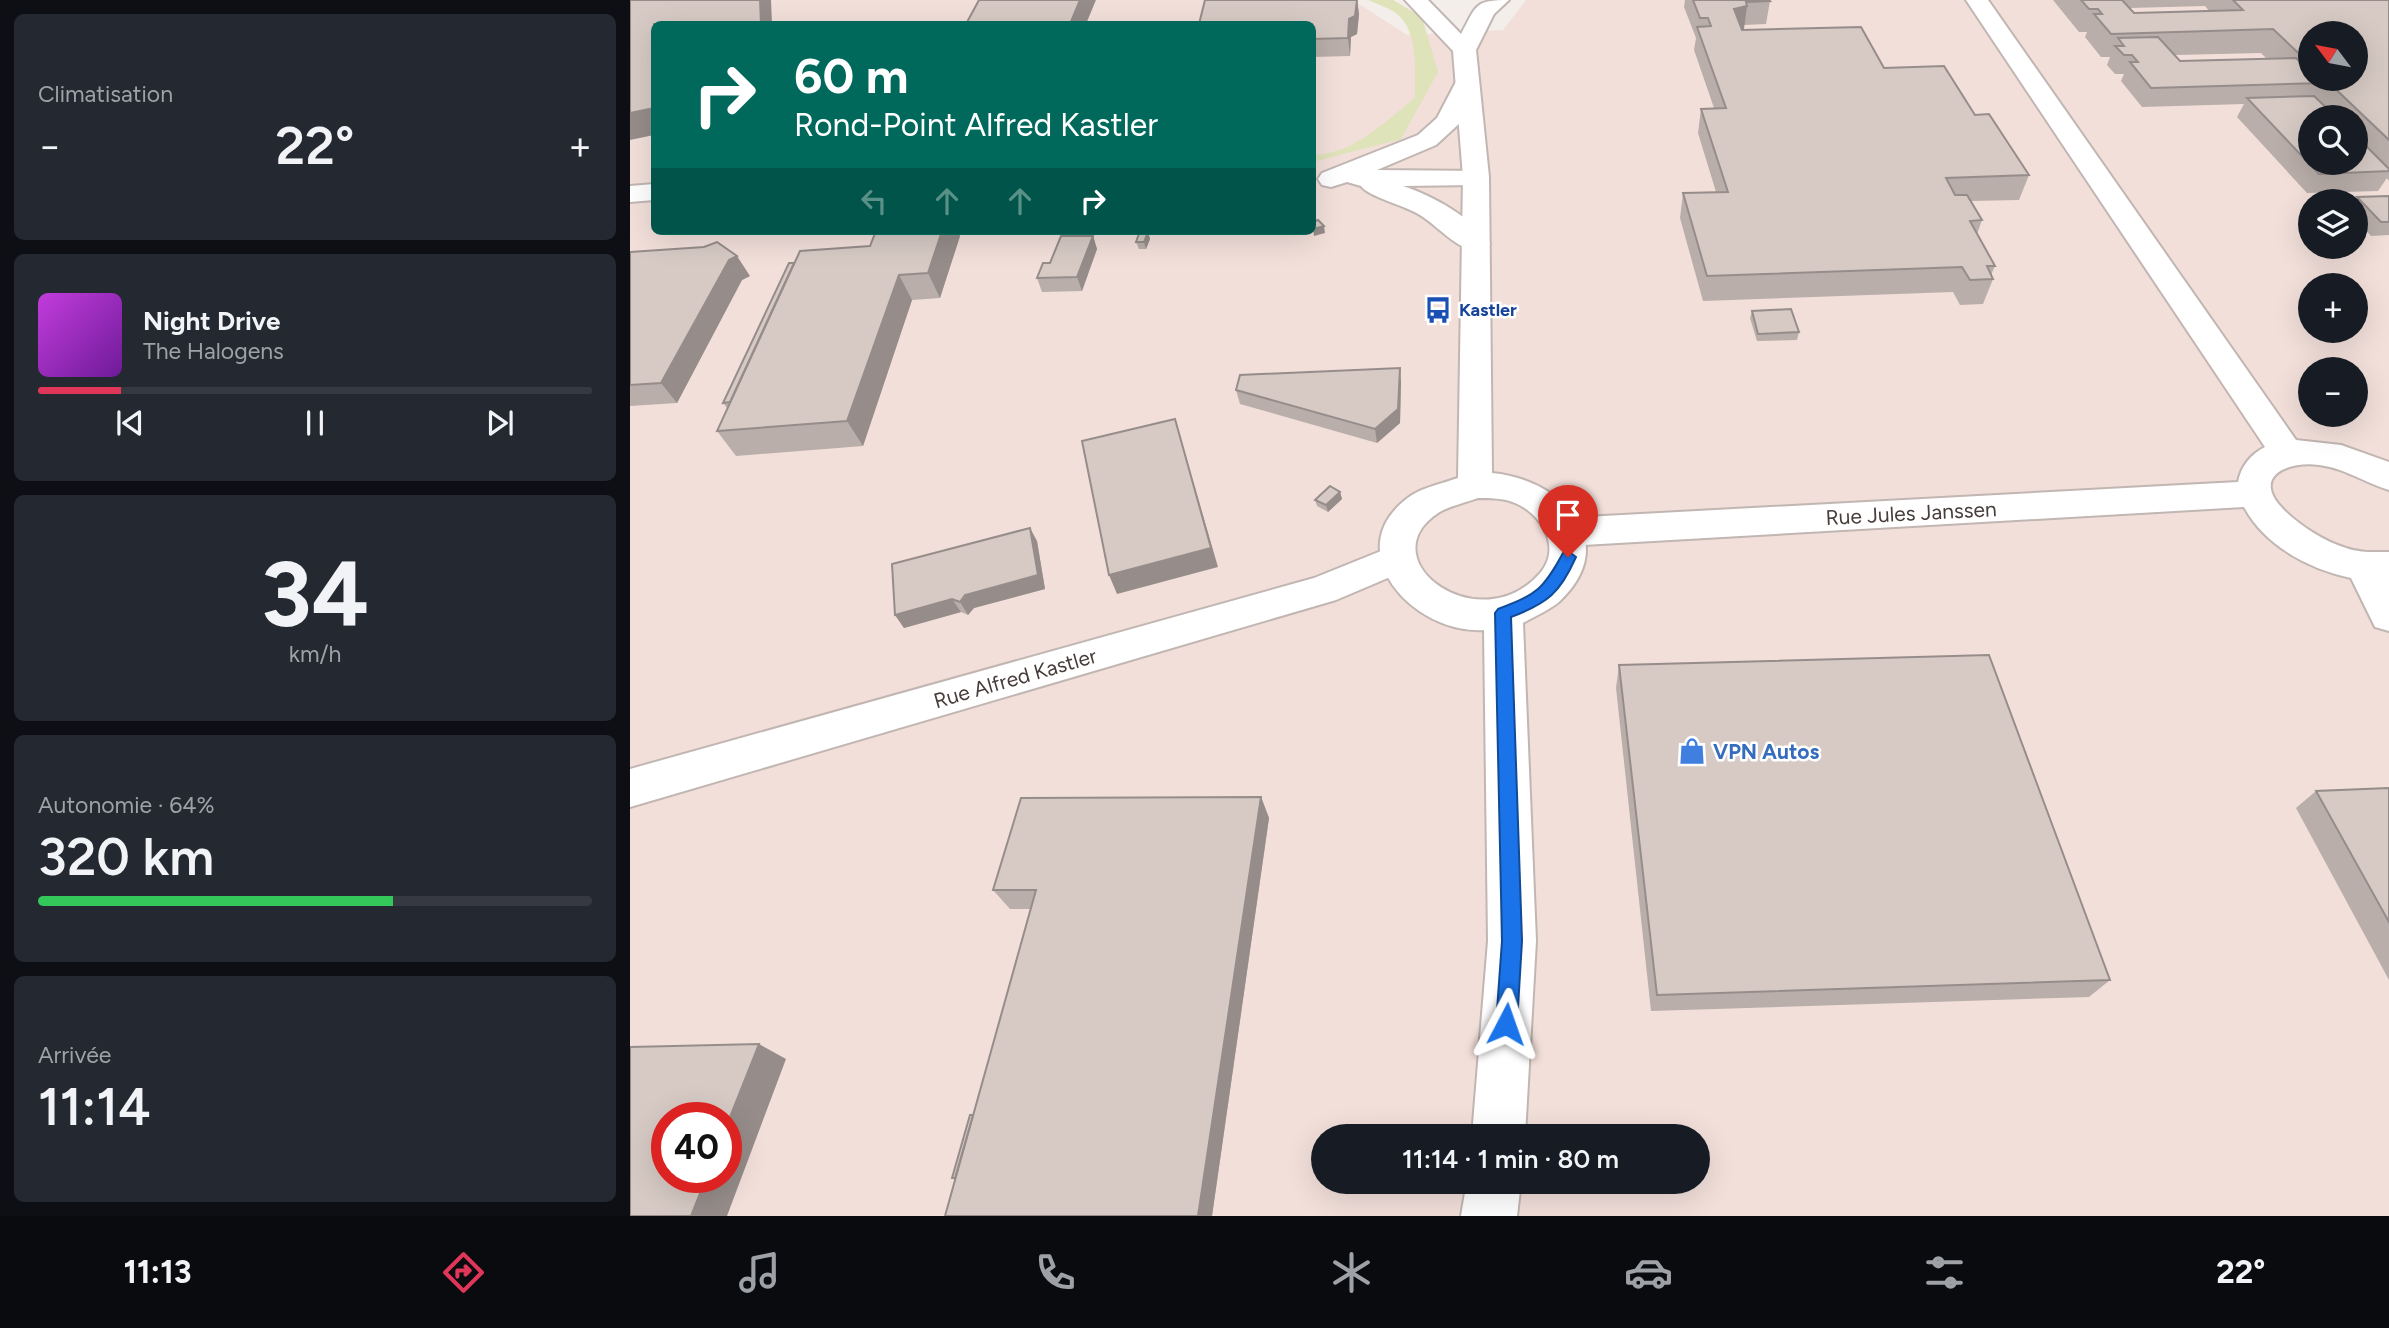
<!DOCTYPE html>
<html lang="fr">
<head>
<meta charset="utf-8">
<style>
	body { margin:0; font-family:Figtree,sans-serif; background:#242831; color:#f1f3f6; height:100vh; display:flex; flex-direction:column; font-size:26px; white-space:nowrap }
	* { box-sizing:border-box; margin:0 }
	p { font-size:23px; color:#9ea1a6 }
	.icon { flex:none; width:38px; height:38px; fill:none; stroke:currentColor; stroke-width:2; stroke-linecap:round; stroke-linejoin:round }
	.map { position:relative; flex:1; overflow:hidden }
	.details { display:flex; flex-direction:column; gap:14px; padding:14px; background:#0d0f14; width:630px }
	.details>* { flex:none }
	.top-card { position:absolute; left:21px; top:21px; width:665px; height:214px; border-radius:10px; box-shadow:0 7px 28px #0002; background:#00695c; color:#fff; overflow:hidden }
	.needle { width:46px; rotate:302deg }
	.buttons { position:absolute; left:1668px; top:21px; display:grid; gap:14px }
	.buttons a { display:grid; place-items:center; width:70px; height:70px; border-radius:50%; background:#171b24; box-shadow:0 7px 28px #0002; font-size:35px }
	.speed { position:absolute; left:21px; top:1102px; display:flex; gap:14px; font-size:35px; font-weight:700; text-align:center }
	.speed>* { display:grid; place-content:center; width:91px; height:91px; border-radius:50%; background:#171b24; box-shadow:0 7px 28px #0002; line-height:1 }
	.speed .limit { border:10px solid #d22; background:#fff; color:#111 }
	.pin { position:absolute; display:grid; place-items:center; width:60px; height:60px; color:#fff; margin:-72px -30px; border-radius:50% 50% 50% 0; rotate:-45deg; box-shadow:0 0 7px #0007 }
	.pin .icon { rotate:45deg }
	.me { position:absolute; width:77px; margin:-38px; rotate:4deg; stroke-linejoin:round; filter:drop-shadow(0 0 5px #0008) }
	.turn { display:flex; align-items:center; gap:24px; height:147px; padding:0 28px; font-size:32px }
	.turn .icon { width:91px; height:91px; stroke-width:2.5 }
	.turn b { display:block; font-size:49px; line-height:60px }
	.lanes { display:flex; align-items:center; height:66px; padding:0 28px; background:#0003; justify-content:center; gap:35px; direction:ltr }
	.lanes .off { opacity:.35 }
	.big { font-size:52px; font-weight:600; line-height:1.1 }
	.details .widget { flex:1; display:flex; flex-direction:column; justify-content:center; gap:10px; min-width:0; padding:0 24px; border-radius:10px; background:#242831 }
	.details .dial { align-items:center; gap:0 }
	.dial b { font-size:91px; line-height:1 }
	.song { display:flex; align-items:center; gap:21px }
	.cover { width:84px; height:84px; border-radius:10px; background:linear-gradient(135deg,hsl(290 70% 55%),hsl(280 70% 35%)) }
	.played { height:7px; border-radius:4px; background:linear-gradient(90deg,#e03659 15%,#363941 15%) }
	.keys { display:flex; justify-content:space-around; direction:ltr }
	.heat { display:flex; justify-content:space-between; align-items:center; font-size:38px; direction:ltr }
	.charge { height:10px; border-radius:5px; background:linear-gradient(90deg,#34c759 64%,#363941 0) }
	.trip { position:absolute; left:681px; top:1124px; width:399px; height:70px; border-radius:35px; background:#171b24; box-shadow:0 7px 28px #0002; font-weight:600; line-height:70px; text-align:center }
	.dock { display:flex; height:112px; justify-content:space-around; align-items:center; background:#090b0e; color:#9ea1a6 }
	.dock .icon { width:49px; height:49px }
	.dock .active { color:#e03659 }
	.dock b { font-size:32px; color:#f1f3f6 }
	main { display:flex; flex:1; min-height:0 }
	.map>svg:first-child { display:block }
	.commercial { fill:#f2dfda; fill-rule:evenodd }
	.green { fill:#dfe3ba }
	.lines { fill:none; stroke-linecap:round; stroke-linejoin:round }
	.minor-casing { stroke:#c1b6b2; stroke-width:4 }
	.tertiary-casing { stroke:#c1b6b2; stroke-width:4 }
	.minor { fill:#fff; fill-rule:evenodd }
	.tertiary { fill:#fff; fill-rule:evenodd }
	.wall { fill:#b9aea9; fill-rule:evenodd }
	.shaded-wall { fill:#968d8a }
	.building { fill:#d7cac5; stroke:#968d8a; stroke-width:2 }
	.route { fill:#1a73e8; stroke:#114b97; stroke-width:2 }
	.labels { text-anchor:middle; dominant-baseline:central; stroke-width:5; stroke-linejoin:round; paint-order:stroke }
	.far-transit-label { font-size:18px; font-weight:bold; fill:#164399; stroke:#fff; text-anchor:start }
	.street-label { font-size:21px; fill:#473d3a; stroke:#fff }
	.shop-label { font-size:21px; font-weight:bold; fill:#366cbe; stroke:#fff; text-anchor:start }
</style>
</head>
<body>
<main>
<section class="details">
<div class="widget"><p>Climatisation</p>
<div class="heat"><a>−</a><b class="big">22°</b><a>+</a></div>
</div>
<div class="widget">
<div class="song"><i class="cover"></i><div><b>Night Drive</b><p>The Halogens</p></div></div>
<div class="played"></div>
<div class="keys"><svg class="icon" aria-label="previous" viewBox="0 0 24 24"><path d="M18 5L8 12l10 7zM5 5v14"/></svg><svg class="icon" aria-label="pause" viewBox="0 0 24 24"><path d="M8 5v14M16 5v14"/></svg><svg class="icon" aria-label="next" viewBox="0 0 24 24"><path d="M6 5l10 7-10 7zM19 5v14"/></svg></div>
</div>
<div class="widget dial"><b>34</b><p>km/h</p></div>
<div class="widget"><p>Autonomie · 64%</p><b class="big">320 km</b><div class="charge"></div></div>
<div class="widget"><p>Arrivée</p><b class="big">11:14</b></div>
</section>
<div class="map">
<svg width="1759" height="1216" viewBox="0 0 1759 1216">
	<rect width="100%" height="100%" fill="#f4eeeb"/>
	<path class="commercial" d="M0 0H723L777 35 873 30 896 0H1759V1216H0ZM24 24H682V231H24ZM1680 33H1726V79H1680ZM1680 117H1726V163H1680ZM1680 201H1726V247H1680ZM1680 285H1726V331H1680ZM1680 369H1726V415H1680ZM37 1118H96V1178H37ZM693 1136H1068V1181H693Z"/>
	<path class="green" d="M738 0H763L792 17 808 72 771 139 683 162V155C724 154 754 122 785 98 785 74 789 31 767 14 759 8 747 4 738 0Z"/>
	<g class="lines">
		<defs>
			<g id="minor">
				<path d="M1336 0H1358L1666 440 1711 445 1759 462V490C1735 483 1715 468 1689 465 1658 461 1621 476 1653 509 1670 526 1694 541 1716 548 1730 553 1745 552 1759 552V631L1745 627 1721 578C1679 569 1635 546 1614 507L936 546 923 542 918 532 923 522 936 518 1608 482C1611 466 1621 454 1635 447Z"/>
				<path d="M837 74 845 76 849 81 831 122 806 145 747 170 855 171 859 177 855 183 846 185 773 186C803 196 842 217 860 244L856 250C831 256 810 227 790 215 776 206 737 196 731 186L717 182 701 187 692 185 688 179 692 173 788 135 807 118 829 76Z"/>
				<path d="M24 184V200L0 202V186Z"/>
				<path d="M766 545 779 549 785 559 779 569 706 600 0 807V769L684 578Z"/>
			</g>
			<g id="tertiary">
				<path d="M775 0H798L831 34C847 5 844 0 879 0L864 14 846 50 859 177 862 473C930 479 993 541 930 601 920 610 905 616 893 623L906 941 895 1136H842L858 941 854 630C783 635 704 548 782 495 794 487 814 483 828 478L833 177 823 51ZM848 498C860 498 873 498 885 503 910 513 932 546 911 572 851 643 737 560 808 513 819 506 835 503 848 498Z"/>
				<path d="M837 1181H891L887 1216H831Z"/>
			</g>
		</defs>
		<use href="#minor" class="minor-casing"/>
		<use href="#tertiary" class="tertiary-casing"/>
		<use href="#minor" class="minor"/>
		<use href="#tertiary" class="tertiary"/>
	</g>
	<g class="wall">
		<path d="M575 0H727L729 14 727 34 721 37 720 56 682 57V24Z"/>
		<path d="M1055 0 1140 1 1136 24 1114 25V29L1254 68 1345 115 1399 175 1389 200 1341 201 1352 220 1347 234 1365 266 1361 275 1363 279 1353 304 1330 305 1323 292 1073 301 1050 218 1053 193 1086 192 1068 133 1071 109 1084 108 1064 50 1066 38 1054 7Z"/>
		<path d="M1423 0H1759V181L1757 178 1748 191 1677 193 1607 117 1614 104 1512 107 1491 81 1494 74H1485L1477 65 1480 57H1471L1455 37 1457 32H1449ZM1575 6 1579 11 1504 13 1500 8ZM1680 33 1726 79H1680ZM1631 53 1637 59 1550 61 1545 55ZM1680 117H1726V163Z"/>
		<path d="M1759 196V235L1741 236 1726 219V201H1724L1727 197Z"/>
		<path d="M246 231H328L330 236 310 298 282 300 233 446 106 456 87 431 97 408 93 403 164 263 240 246Z"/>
		<path d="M518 232 520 239 516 249H509L506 242Z"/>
		<path d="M463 236 467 249 452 291 412 292 407 278 420 263Z"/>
		<path d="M0 252 120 276 112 280 47 403 0 406Z"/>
		<path d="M1122 311 1169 332 1167 340 1127 341 1120 318Z"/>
		<path d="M771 382 770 423 747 443 610 404 606 390Z"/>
		<path d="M710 492 712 499 698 512 687 506 685 500Z"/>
		<path d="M407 541 415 589 344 608 338 615 331 612 274 628 265 615Z"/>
		<path d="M989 665 1480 980 1459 997 1021 1011 986 688Z"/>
		<path d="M1759 788V980L1666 808 1686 791Z"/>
		<path d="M631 797 639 818 582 1216H315L325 1180 322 1178 343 1115 400 909H380L363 890Z"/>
	</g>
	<g class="shaded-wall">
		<path d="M130 0H141L142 24H131Z"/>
		<path d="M450 0H466L456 24H440Z"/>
		<path d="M727 0 729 14 727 34 721 37 720 56 718 38 719 19Z"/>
		<path d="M1117 6 1114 29 1100 32 1104 9Z"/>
		<path d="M24 108V135L0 140V113Z"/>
		<path d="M694 226 695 233 684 236 683 229Z"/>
		<path d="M312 231H328L330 236 310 298 298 273Z"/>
		<path d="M518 232 520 239 516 249 514 242Z"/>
		<path d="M463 236 467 249 452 291 447 277Z"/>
		<path d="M107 256 120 276 112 280 47 403 31 383 99 260Z"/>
		<path d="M269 275 282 300 233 446 217 421Z"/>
		<path d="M770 368 771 382 770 423 747 443 745 429Z"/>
		<path d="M545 419 588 567 487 594 479 575Z"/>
		<path d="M710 492 712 499 698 512 696 505Z"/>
		<path d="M400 528 407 541 415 589 344 608 338 615 330 602Z"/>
		<path d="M322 599 331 612 274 628 265 615Z"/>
		<path d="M631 797 639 818 582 1216H568Z"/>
		<path d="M129 1044 156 1059 97 1216H61L76 1178H96V1127Z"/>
	</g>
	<g class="building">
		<path d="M0 0H130L131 24H24V108L0 113Z"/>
		<path d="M349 0H450L440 24H336Z"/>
		<path d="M575 0H727L725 16 719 19 718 38 682 39V24H569Z"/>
		<path d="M1063 0H1139L1140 1 1116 2 1117 6 1104 9 1112 30 1231 27 1254 68 1314 66 1345 115 1359 114 1399 175 1316 178 1325 195H1337L1352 220 1340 221 1365 266H1357L1363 279 1340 280 1332 267 1077 276 1053 193 1098 192 1071 109 1096 108 1067 27 1081 26 1078 18H1070Z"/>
		<path d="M1451 0H1492L1504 13 1613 10 1603 0H1759V140L1695 79H1726V33H1680V64L1643 29 1481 34 1464 14H1472L1468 9H1459Z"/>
		<path d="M1528 37 1550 61 1666 58 1680 71V79H1688L1692 83 1521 88 1500 62H1508L1502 55H1494L1485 46H1494L1488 38Z"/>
		<path d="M1684 96 1706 117H1680V163H1726V136L1759 169V171L1689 174 1617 98Z"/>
		<path d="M1759 196V222H1751L1727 197Z"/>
		<path d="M688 220 694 226 683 229 682 222Z"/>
		<path d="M246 231H312L298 273 269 275 217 421 87 431 170 251 240 246Z"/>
		<path d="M510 231 518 232 514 242H506Z"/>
		<path d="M431 236H463L447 277 407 278 413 263H420Z"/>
		<path d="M87 242 107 256 99 260 31 383 0 385V252L74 247Z"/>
		<path d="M159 263H164L100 402 93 403Z"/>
		<path d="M1161 309 1169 332 1128 334 1122 311Z"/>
		<path d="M770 368 768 409 745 429 606 390 610 375Z"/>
		<path d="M545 419 581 548 479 575 452 441Z"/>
		<path d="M700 486 710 492 696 505 685 500Z"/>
		<path d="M400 528 408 575 335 595 330 602 322 599 265 615 262 564Z"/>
		<path d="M1359 655 1480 980 1027 995 989 665Z"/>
		<path d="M1759 788V922L1686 791Z"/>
		<path d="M631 797 568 1216H315L406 890H363L391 798Z"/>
		<path d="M129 1044 96 1127V1118H37V1178H76L61 1216H0V1047Z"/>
		<path d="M340 1115H343L325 1178H322Z"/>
	</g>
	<path class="route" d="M938 551 946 557C930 593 918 603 881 617L892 941 887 1024 884 1032 876 1035 869 1032 866 1024 872 941 865 613 868 609C907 594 913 590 933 553Z"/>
	<defs>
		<symbol id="bus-bare" viewBox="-9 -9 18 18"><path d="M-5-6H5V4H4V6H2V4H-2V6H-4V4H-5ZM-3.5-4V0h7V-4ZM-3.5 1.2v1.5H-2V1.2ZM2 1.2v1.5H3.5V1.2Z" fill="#1a4fb4" stroke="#fff" stroke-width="2.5" paint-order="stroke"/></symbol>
		<symbol id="shop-bare" viewBox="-9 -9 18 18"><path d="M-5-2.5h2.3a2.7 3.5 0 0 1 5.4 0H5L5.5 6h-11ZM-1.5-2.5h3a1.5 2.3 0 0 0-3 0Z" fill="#3f7fe0" stroke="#fff" stroke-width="2.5" paint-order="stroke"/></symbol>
	</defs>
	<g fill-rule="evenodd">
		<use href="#bus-bare" x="789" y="291" width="38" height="38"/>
		<use href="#shop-bare" x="1043" y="732" width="38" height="38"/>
	</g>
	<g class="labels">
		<g class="far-transit-label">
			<text x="829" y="310">Kastler</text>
		</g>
		<g class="street-label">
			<text transform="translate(1281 513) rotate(-3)">Rue Jules Janssen</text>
			<text transform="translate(385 678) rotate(-16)">Rue Alfred Kastler</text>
		</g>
		<g class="shop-label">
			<text x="1083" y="751">VPN Autos</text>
		</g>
	</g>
</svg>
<div class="buttons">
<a><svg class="needle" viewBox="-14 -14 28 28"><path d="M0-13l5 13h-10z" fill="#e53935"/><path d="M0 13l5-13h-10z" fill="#9ea1a6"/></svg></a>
<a><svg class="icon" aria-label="search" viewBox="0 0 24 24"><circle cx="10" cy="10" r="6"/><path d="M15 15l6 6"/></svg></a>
<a><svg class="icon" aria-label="layers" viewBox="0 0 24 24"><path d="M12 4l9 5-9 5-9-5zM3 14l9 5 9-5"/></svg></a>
<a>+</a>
<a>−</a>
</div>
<div class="speed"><div class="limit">40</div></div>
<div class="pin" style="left:938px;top:557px;background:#d93025"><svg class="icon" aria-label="arrive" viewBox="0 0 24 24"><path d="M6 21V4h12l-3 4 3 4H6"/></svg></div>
<svg class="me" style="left:876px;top:1024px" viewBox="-20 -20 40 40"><path d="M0-17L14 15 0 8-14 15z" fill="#1a73e8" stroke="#fff" stroke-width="4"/></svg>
<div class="trip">11:14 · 1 min · 80 m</div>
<div class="top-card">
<div class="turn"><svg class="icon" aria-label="right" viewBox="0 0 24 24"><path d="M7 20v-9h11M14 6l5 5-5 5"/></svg><div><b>60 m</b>Rond-Point Alfred Kastler</div></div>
<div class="lanes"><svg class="icon off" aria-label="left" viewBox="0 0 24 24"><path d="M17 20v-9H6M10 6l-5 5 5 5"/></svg><svg class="icon off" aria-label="ahead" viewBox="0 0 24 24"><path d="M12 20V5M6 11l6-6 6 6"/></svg><svg class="icon off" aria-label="ahead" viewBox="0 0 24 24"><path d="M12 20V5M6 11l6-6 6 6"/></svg><svg class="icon" aria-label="right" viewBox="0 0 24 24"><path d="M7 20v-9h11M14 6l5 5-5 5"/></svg></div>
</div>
</div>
</main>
<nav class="dock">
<b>11:13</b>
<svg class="icon active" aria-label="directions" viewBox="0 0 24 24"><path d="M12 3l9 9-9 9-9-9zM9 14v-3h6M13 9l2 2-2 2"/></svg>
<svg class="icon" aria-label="music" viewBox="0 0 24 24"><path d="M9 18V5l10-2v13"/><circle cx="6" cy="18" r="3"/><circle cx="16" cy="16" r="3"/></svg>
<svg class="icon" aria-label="phone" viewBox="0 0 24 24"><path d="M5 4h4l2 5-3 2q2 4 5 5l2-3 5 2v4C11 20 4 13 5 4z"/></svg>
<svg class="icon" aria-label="climate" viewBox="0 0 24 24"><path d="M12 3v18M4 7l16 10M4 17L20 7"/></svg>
<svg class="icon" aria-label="car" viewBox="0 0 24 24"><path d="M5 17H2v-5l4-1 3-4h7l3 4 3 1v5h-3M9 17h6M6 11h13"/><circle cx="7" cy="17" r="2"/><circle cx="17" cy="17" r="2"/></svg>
<svg class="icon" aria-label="filters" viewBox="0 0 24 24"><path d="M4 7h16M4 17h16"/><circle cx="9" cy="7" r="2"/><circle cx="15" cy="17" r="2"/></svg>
<b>22°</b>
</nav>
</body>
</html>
